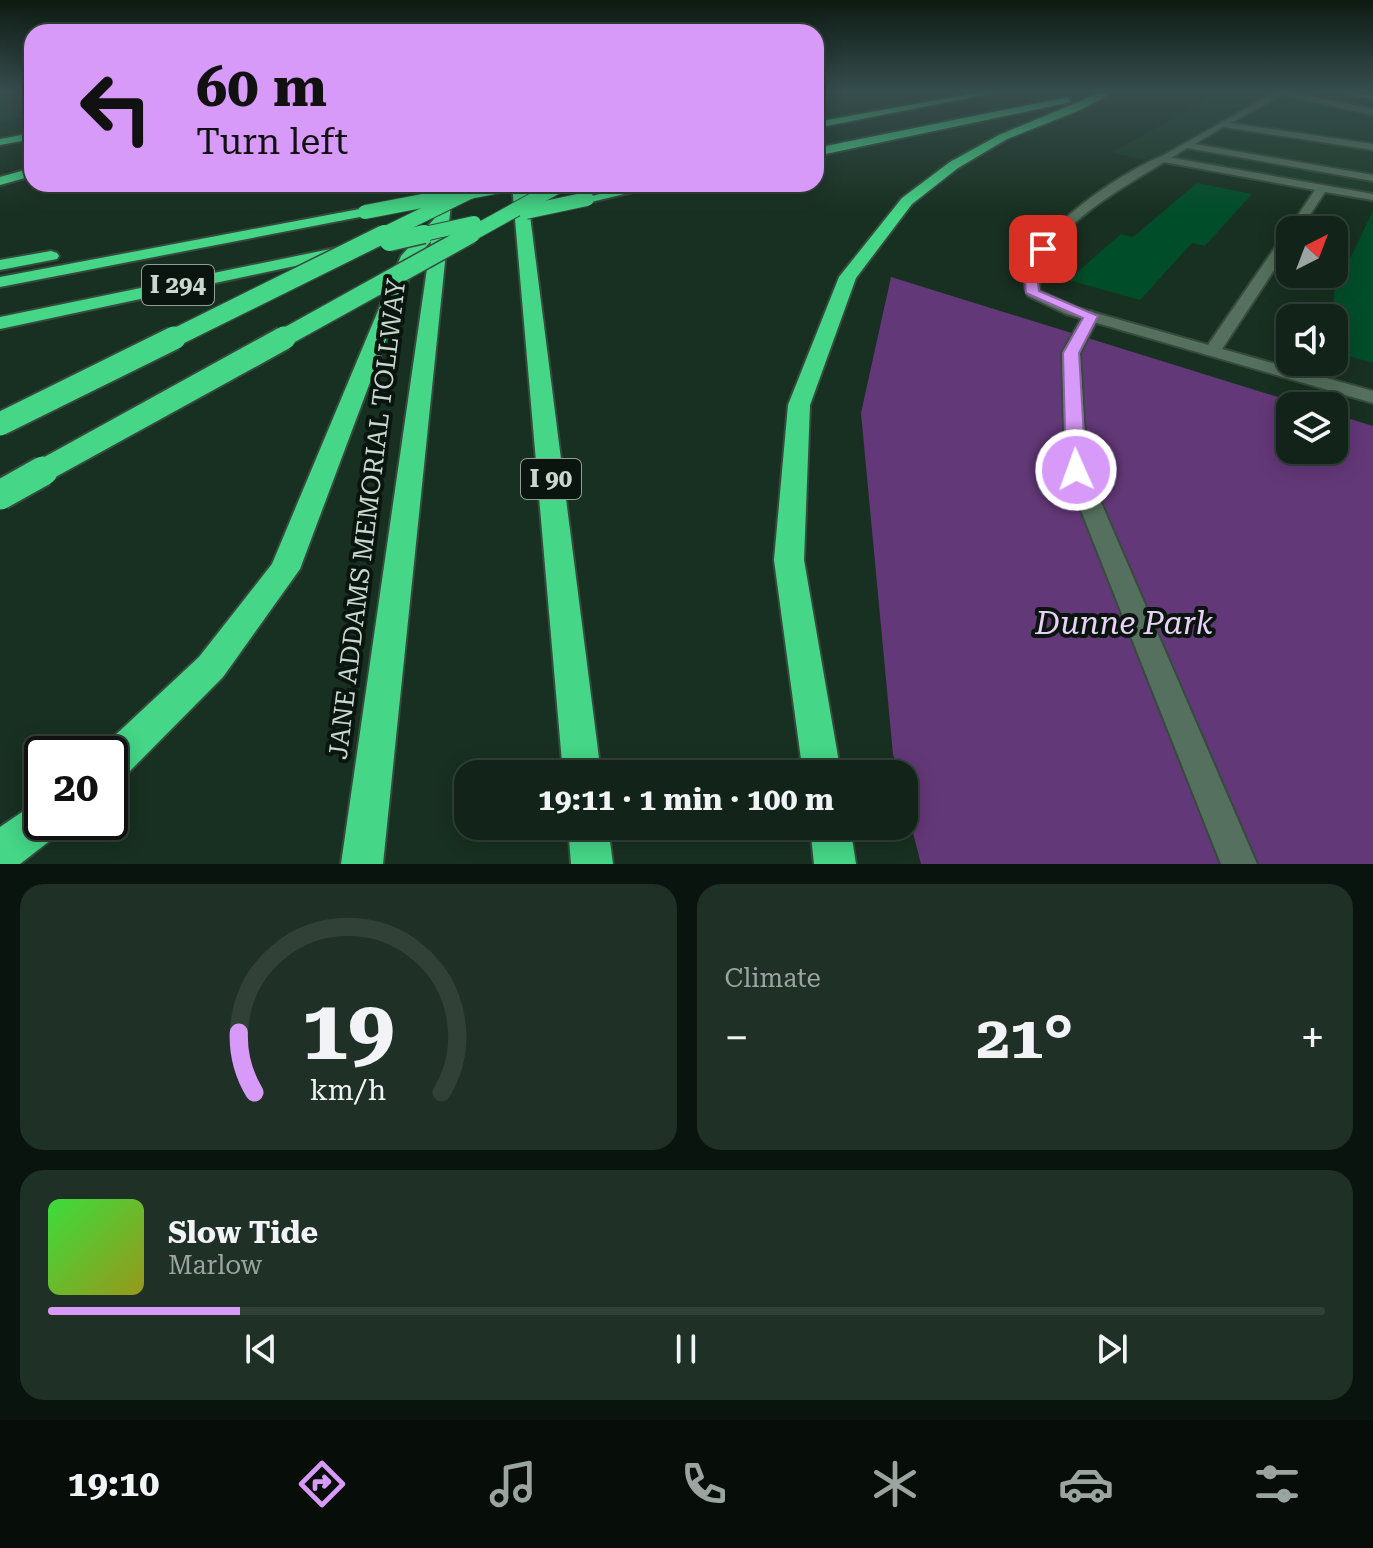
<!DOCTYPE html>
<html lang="en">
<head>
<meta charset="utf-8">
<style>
	body { margin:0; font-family:"Roboto Serif",serif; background:#1f3026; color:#f1f3f6; height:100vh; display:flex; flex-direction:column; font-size:30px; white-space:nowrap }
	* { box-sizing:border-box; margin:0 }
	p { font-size:26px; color:#9ca4a2 }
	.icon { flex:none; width:44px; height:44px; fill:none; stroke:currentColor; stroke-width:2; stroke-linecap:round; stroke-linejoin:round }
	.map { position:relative; height:864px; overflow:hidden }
	.drawer { display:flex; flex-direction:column; gap:20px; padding:20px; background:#0a140e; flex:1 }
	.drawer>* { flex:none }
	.guide { position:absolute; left:24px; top:24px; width:800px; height:168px; border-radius:24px; box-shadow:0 4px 20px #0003,0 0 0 2px #314138; background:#d89af8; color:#111; overflow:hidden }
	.needle { width:52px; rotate:42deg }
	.tools { position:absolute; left:1276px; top:216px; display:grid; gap:16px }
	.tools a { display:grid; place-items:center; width:72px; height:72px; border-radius:16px; background:#122419; box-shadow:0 4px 20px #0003,0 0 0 2px #314138; font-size:40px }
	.speed { position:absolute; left:24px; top:736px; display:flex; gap:16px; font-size:40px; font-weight:700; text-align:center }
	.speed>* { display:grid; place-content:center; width:104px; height:104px; border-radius:50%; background:#122419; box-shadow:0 4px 20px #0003,0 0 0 2px #314138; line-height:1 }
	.speed .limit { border:4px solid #111; border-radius:12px; background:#fff; color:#111 }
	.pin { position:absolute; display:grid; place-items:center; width:68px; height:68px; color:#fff; margin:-34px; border-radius:16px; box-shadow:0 4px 12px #0006 }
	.me { position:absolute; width:88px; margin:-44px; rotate:358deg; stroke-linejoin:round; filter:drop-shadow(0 0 6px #0008) }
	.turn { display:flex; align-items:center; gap:28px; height:168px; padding:0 40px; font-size:36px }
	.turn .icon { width:104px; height:104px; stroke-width:2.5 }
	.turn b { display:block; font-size:56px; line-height:68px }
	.big { font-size:60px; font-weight:700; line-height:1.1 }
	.drawer .tile { flex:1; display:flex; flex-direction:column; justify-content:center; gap:12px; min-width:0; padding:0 28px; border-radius:24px; background:#1f3026 }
	.drawer .dial { align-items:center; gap:0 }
	.dial svg { height:208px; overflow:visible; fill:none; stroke:#314138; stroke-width:7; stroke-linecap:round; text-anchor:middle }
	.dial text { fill:#f1f3f6; stroke:none }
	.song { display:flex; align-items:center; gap:24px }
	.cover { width:96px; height:96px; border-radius:12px; background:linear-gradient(135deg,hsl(120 70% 55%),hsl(60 70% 35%)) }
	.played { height:8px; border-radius:4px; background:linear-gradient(90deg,#d89af8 15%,#314138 15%) }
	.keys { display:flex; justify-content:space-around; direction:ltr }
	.heat { display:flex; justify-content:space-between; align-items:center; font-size:44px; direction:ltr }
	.drawer .tiles { flex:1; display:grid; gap:20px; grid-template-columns:1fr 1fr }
	.tile:last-child { grid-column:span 2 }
	.trip { position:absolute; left:454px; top:760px; width:464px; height:80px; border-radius:24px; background:#122419; box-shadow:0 4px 20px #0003,0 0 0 2px #314138; font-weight:700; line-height:80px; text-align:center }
	.menu { display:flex; height:128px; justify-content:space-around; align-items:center; background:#070e0a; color:#9ca4a2 }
	.menu .icon { width:56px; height:56px }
	.menu .active { color:#d89af8 }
	.menu b { font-size:36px; color:#f1f3f6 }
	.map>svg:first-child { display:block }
	.built { fill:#1c3a27 }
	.green { fill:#633878 }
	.building { fill:#004d29 }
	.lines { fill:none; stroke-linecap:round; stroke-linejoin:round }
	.service-casing { stroke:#364a3d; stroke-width:4 }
	.minor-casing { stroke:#364a3d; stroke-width:4 }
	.primary-casing { stroke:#364a3d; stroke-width:4 }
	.motorway-casing { stroke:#364a3d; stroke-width:4 }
	.service { fill:#55705e; fill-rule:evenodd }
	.minor { fill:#55705e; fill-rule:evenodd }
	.primary { fill:#4bad77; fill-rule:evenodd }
	.motorway { fill:#45d687; fill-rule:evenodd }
	.motorway-bridge-far3-casing { stroke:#364a3d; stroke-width:16; stroke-linecap:butt }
	.motorway-bridge-far2-casing { stroke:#364a3d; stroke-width:21; stroke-linecap:butt }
	.motorway-bridge-far1-casing { stroke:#364a3d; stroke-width:27; stroke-linecap:butt }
	.motorway-bridge-casing { stroke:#364a3d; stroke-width:33; stroke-linecap:butt }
	.motorway-bridge-far3 { stroke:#45d687; stroke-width:14 }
	.motorway-bridge-far2 { stroke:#45d687; stroke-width:18 }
	.motorway-bridge-far1 { stroke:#45d687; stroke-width:23 }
	.motorway-bridge { stroke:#45d687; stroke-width:29 }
	.route { fill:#d89af8; stroke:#8c64a1; stroke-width:2 }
	.labels { text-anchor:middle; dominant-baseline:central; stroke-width:8; stroke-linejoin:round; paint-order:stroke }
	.shield { fill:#0b150f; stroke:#909e95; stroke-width:2 }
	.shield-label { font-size:24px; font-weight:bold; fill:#c9d8ce }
	.street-label { font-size:26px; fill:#c9d8ce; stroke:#0b150f }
	.near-park-label { font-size:32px; font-style:italic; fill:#ead1f7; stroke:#0b150f }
</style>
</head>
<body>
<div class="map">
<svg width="1373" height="864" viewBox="0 0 1373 864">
	<rect width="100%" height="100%" fill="#183021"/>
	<g class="built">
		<path d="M0 92H32V115L0 122Z"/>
		<path d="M1220 92H1328L1373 101V203L1111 153Z"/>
	</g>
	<path class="green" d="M891 277 1307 406H1290V450H1334V414L1373 426V864H921L904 798V774H898L893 754 861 413Z"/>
	<g class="building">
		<path d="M1197 183 1252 194 1205 246 1192 243 1140 300 1068 280 1121 234 1133 237Z"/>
		<path d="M1373 211V363L1334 352V292Z"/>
	</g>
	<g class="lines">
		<defs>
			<g id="service">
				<path d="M1275 92H1290L1373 109V115L1282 95 1230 123 1373 144V150L1223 127 1195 144 1373 175V181L1187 148 1166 161 1157 159Z"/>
				<path d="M1091 311 1099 316 1080 353 1087 470 1257 864H1221L1065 470 1062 353 1083 316Z"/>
			</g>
			<path id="minor" d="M1162 156 1373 194V200L1325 192 1300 230H1290V246L1222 349 1373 391V403L1066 314 1028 296C1004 247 1123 171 1162 156ZM1164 162 1315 190 1288 230 1289 232 1285 233 1208 345 1078 308 1040 291C1029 237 1125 187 1164 162Z"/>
			<path id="primary" d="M1341 92 1373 95V99L1345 94Z"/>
			<g id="motorway">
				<path d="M981 92H999L816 128V122Z"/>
				<path d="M1102 92H1114L1080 110 1007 139 958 168 912 204 856 278 810 405 804 560 841 774H803L774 560 788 405 839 277 902 198 950 162 999 135Z"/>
				<path d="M1068 97 1071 102 816 156V148Z"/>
				<path d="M32 133V139L0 145V139Z"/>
				<path d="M32 168V176L0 185V177Z"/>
				<path d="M439 184H453L383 864H341L431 241 417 257 300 569 223 677 124 777 110 782V754H95L199 657 272 564 401 256 434 219Z"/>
				<path d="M512 184H526L601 774H563Z"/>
				<path d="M639 184H666L587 203 580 199Z"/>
				<path d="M365 208 370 209V215L0 287V277Z"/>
				<path d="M350 245 356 247V253L0 329V317Z"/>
				<path d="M51 251 57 253 59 256 57 259 0 270V260Z"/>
				<path d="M42 802V822H62L56 836 20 864H0V827L28 808Z"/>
				<path d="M568 826H608L613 864H571Z"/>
				<path d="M810 826H850L856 864H814Z"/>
			</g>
		</defs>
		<use href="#service" class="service-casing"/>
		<use href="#minor" class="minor-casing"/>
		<use href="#primary" class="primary-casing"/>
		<use href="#motorway" class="motorway-casing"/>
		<use href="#service" class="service"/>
		<use href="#minor" class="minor"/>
		<use href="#primary" class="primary"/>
		<use href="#motorway" class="motorway"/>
		<defs>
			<g id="motorway-bridge-far3">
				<path d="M365 212 511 184"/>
				<path d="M526 212 587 199"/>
				<path d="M380 236 486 184"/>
				<path d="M415 236 474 223"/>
				<path d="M468 236 562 184"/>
			</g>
			<g id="motorway-bridge-far2">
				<path d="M389 242 424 234"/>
				<path d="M170 340 384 234"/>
				<path d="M280 340 471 234"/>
			</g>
			<g id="motorway-bridge-far1">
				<path d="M0 424 174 338"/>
				<path d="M39 473 284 338"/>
			</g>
			<path id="motorway-bridge" d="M0 495 43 471"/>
		</defs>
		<use href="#motorway-bridge-far3" class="motorway-bridge-far3-casing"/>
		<use href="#motorway-bridge-far2" class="motorway-bridge-far2-casing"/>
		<use href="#motorway-bridge-far1" class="motorway-bridge-far1-casing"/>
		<use href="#motorway-bridge" class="motorway-bridge-casing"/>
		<use href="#motorway-bridge-far3" class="motorway-bridge-far3"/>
		<use href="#motorway-bridge-far2" class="motorway-bridge-far2"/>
		<use href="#motorway-bridge-far1" class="motorway-bridge-far1"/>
		<use href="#motorway-bridge" class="motorway-bridge"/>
	</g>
	<linearGradient id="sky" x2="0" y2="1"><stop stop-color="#0d1a12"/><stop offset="0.43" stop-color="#374e4e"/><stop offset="1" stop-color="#374e4e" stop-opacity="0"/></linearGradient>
	<rect width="1373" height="213" fill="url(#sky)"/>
	<path class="route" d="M1043 246 1050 249 1037 275 1039 291 1098 316 1079 353 1086 470 1076 476 1066 470 1063 353 1083 318 1026 293C1024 277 1027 254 1043 246Z"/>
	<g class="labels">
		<g class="shield">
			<rect x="142" y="265" width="72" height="40" rx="6"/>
			<rect x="521" y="459" width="60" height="40" rx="6"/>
		</g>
		<g class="shield-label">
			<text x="178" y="285">I 294</text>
			<text x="551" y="479">I 90</text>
		</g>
		<g class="street-label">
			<text transform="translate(367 519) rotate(-83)">JANE ADDAMS MEMORIAL TOLLWAY</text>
		</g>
		<g class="near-park-label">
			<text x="1124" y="623">Dunne Park</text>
		</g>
	</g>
</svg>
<div class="tools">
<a><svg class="needle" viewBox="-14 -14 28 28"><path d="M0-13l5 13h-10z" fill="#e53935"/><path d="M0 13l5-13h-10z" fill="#9ca4a2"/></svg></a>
<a><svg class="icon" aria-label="sound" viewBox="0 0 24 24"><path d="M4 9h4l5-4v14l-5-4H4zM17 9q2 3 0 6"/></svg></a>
<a><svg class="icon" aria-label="layers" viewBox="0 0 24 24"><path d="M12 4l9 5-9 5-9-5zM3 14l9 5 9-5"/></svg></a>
</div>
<div class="speed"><div class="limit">20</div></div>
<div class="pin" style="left:1043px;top:249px;background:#d93025"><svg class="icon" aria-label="arrive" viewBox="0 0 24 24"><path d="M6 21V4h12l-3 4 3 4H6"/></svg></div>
<svg class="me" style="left:1076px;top:470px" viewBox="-20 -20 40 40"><circle r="17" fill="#d89af8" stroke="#fff" stroke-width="3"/><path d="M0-11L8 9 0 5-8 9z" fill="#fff"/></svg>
<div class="trip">19:11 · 1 min · 100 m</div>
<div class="guide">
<div class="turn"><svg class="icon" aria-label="left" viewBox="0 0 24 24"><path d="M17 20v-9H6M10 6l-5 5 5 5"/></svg><div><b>60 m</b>Turn left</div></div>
</div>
</div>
<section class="drawer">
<div class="tiles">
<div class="tile dial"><svg viewBox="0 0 100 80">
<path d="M14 69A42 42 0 1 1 86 69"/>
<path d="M14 69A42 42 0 0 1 8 46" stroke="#d89af8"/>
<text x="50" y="56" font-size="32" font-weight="700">19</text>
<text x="50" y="72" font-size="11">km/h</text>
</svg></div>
<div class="tile"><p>Climate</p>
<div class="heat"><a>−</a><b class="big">21°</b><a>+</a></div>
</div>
<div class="tile">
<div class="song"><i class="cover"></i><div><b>Slow Tide</b><p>Marlow</p></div></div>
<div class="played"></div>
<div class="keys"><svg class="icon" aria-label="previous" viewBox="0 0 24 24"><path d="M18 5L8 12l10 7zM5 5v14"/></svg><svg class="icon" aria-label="pause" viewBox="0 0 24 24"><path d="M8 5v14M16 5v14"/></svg><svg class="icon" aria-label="next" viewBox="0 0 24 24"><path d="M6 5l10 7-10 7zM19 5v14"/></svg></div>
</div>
</div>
</section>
<nav class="menu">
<b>19:10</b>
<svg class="icon active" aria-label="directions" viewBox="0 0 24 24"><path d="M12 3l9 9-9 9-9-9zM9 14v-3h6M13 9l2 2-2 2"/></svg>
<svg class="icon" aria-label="music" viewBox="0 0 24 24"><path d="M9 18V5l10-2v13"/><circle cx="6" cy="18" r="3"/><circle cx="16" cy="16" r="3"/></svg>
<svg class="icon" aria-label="phone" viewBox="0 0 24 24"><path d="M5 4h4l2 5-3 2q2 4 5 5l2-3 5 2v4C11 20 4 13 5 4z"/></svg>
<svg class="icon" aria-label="climate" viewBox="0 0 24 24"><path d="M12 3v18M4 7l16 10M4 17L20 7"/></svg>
<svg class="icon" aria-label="car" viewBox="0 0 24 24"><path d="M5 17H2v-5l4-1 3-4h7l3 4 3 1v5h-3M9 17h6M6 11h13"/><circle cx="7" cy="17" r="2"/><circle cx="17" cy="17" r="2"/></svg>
<svg class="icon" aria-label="filters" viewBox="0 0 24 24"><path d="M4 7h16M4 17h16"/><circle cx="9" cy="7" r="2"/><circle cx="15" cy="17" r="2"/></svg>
</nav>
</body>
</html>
